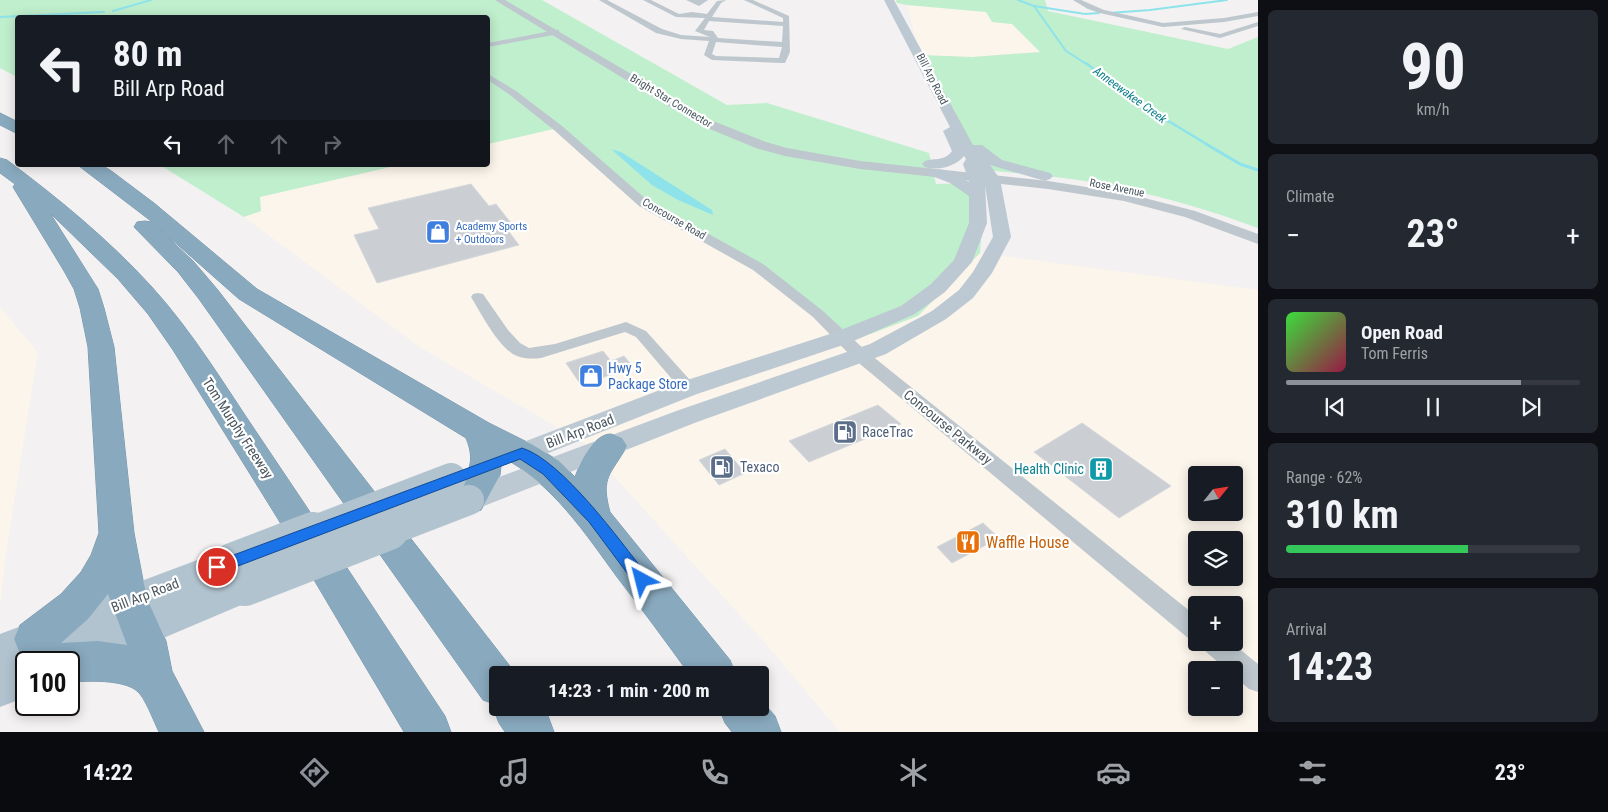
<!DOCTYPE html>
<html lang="en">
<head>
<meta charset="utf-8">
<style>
	body { margin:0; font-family:"Roboto Condensed",sans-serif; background:#242831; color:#f1f3f6; height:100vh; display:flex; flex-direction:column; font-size:19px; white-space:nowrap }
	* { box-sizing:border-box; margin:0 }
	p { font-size:16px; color:#9ea1a6 }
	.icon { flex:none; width:28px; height:28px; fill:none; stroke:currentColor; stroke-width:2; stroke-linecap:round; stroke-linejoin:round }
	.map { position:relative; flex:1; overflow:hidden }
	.details { display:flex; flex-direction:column; gap:10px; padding:10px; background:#0d0f14; width:350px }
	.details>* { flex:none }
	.hud { position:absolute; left:15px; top:15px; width:475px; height:152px; border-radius:5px; box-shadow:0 2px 12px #0003; background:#171b24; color:#f1f3f6; overflow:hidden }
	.needle { width:32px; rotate:60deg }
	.controls { position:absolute; left:1188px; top:466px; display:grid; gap:10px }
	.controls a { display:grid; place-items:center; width:55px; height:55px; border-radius:5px; background:#171b24; box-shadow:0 2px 12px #0003; font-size:25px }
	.speed { position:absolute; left:15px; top:651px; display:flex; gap:10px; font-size:25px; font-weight:700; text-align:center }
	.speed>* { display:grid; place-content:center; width:65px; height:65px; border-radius:50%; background:#171b24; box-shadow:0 2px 12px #0003; line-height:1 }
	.speed .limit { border:2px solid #111; border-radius:8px; background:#fff; color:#111 }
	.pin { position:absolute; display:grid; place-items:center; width:42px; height:42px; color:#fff; margin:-21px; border:2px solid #fff; border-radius:50%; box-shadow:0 1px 5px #0007 }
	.me { position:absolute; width:55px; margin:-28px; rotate:322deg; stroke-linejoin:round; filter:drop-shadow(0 0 4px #0008) }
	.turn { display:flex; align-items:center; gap:18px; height:105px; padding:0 15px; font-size:22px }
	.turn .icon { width:65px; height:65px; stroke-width:2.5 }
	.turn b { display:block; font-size:35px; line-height:42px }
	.lanes { display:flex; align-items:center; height:48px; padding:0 15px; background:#0003; justify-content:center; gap:25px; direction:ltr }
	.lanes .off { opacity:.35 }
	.big { font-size:38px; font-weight:700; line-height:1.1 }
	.details .widget { flex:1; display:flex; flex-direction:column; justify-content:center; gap:8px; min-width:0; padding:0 18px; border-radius:8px; background:#242831 }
	.details .dial { align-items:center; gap:0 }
	.dial b { font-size:65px; line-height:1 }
	.song { display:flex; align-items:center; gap:15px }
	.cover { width:60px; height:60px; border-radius:8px; background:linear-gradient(135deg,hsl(120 70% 55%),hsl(340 70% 35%)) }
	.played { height:5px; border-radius:2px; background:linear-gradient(90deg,#8c9099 80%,#363941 80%) }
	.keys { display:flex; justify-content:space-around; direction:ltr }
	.heat { display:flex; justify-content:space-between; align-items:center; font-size:28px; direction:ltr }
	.charge { height:8px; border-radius:4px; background:linear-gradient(90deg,#34c759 62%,#363941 0) }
	.trip { position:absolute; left:489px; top:666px; width:280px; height:50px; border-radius:5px; background:#171b24; box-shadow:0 2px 12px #0003; font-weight:700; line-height:50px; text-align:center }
	.menu { display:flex; height:80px; justify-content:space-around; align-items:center; background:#090b0e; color:#9ea1a6 }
	.menu .icon { width:35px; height:35px }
	.menu .on { color:#8c9099 }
	.menu b { font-size:22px; color:#f1f3f6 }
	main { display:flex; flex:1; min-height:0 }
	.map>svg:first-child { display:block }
	.commercial { fill:#fcf5eb; fill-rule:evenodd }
	.green { fill:#c0efcd }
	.water { fill:#8ee3eb }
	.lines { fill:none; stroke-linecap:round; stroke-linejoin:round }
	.stream-far2 { stroke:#8ee3eb; stroke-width:2 }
	.stream-far1 { stroke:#8ee3eb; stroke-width:2.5 }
	.stream { stroke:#8ee3eb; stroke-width:3 }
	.building { fill:#cbced3; stroke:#d5d8dc }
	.motorway-casing { stroke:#7494aa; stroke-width:1 }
	.minor { fill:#bdc7cd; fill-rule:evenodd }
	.tertiary { fill:#bdc7cd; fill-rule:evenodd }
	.secondary { fill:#bdc9d2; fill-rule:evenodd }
	.primary { fill:#b1c3cf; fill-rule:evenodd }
	.motorway { fill:#89a9be; fill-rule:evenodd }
	.primary-bridge-far1 { stroke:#b1c3cf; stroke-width:30 }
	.primary-bridge { stroke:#b1c3cf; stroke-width:38 }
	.route { fill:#1a73e8; stroke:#114b97 }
	.labels { text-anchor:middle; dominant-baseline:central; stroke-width:4.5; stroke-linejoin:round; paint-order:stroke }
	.far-street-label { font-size:11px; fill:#49565e; stroke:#fff }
	.far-shop-label { font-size:11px; fill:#366cbe; stroke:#fff; text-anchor:start }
	.far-water-label { font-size:12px; font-style:italic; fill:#0f808c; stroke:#fff }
	.shop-label { font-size:14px; fill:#366cbe; stroke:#fff; text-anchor:start }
	.street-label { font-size:14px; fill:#49565e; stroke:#fff }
	.service-label { font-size:14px; fill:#4e5e75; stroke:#fff; text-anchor:start }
	.culture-label { font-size:14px; fill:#0d838f; stroke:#fff; text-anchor:end }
	.near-food-label { font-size:16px; fill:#c56008; stroke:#fff; text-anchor:start }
</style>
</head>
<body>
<main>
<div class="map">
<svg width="1258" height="732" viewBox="0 0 1258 732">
	<rect width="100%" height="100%" fill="#f3f1f1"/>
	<g class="commercial">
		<path d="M907 5 986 12 993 22 1012 24 1040 52 972 57 920 55Z"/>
		<path d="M558 128 918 316 980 253 1258 290V732H840L767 645 583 442 421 348 244 217 261 211 260 197 399 165H488V144ZM1196 475H1234V512H1196ZM1196 540H1234V578H1196ZM1196 605H1234V642H1196ZM1196 670H1234V708H1196Z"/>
		<path d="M0 307 38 352 6 553 0 607Z"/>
	</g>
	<g class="green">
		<path d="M0 0H542L727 105 767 103 929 153 936 184 986 183 980 253 918 316 852 341 782 286 643 203 558 128 488 144V18H18L17 77 0 68Z"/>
		<path d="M896 0H1045L1048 11 1228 49 1258 37V228C1215 212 1171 199 1126 189 1080 178 1033 175 986 170L920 55 972 57 1040 52 1012 24 992 22 986 12 907 5 897 3Z"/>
		<path d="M160 165H399L260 197 261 211 244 217Z"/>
	</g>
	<path class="water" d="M611 149 621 152 712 210 713 215 678 200 652 185Z"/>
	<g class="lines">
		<g class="stream-far2">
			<path d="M1018 0 1034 6 1066 51 1088 65"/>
			<path d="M1034 6 1085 14 1099 13"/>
			<path d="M113 11 151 0"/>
			<path d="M1109 13 1150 10 1227 0"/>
			<path d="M0 17 104 12"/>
		</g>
		<path class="stream-far1" d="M1086 63 1151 114 1170 122 1208 145"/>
		<path class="stream" d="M1206 144 1240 164 1258 170"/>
	</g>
	<g class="building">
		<path d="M471 184 489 206 496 204 514 227 506 228 519 245 377 283 354 235 379 229 368 208Z"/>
		<path d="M603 351 611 361 624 356 633 367 581 385 566 363Z"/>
		<path d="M878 405 901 424 809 462 789 441Z"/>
		<path d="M1082 423 1171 486 1119 518 1034 452Z"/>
		<path d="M725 449 745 473 719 485 699 460Z"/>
		<path d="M983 523 999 538 952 563 937 547Z"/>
	</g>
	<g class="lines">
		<defs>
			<g id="motorway">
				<path d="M0 113 18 122V134L0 125Z"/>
				<path d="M0 158 7 160C58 198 108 239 151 286 193 332 225 386 259 436 322 529 383 623 445 716L451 732H404L278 519 173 350 148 314 118 279 50 213 98 289 104 308 114 347 134 533 143 580 148 601 166 641 172 671 204 732H159C154 722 145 697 137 691 123 679 87 681 69 682V662H43L46 653 34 658 20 653 14 639 20 625 61 594 81 572 91 555 99 533 88 347 80 308 74 289 64 271 13 187 15 184 0 173ZM108 594 127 645 98 641 61 643 88 619Z"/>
				<path d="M78 165H101L110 170 154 203 257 289 489 423 533 445 559 461 575 477C580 463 593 435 610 434 614 434 619 437 622 438L627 446C611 475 600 476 610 512L730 660 736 675H690C666 642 642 609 617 577 585 533 552 483 502 457L500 475 481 510 469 514 457 510 452 500C464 476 478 467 466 438L239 299 153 223 194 262 217 289 513 670 515 675H498V708H541L548 716 554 732H505L499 723 493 708 494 704 483 700 199 299 178 272 134 227 137 222 145 221 152 222Z"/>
				<path d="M760 699 775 716 781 732H732L725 723 719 708H760Z"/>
			</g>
		</defs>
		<use href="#motorway" class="motorway-casing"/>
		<g class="minor">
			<path d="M599 0H607L662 29 681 35 710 37 695 31 705 18 676 17 643 0H651L679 14 692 12 707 14 717 1 726 0 721 3 712 17 783 22V18L744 0H753L789 16 790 52 785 63H782L712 60 704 55 709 41 681 39 656 33ZM709 21 783 26 782 42 718 38 713 31 704 30ZM716 42 782 47 779 58 716 56 712 54Z"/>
			<path d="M686 0H708L699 6Z"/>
			<path d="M1073 0H1081L1104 10 1163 23 1224 18 1258 12V16L1224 22 1163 27 1100 13 1088 9Z"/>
			<path d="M1258 22V26L1220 38 1181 29 1185 27 1220 34Z"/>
			<path d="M556 30H559V34L488 47V43Z"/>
			<path d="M488 74 516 91 562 126 647 200 763 264 823 311 866 351 1196 616V641L1188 638 854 359 813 317 753 270 639 206 554 130 510 95 488 80Z"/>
			<path d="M478 293 483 294 508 330 520 343 529 348 555 344 626 322 646 331 697 388 695 392 689 394 683 392 636 337 625 332 541 358C532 359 525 359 517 356 499 349 481 313 471 297L473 294Z"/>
			<path d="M1200 642H1231L1258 664V692L1249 689 1234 676V670H1227L1204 650Z"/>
		</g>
		<path class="tertiary" d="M495 0H505L708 119 766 142 787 148 860 161 1048 181 1125 193 1195 211 1258 234V244L1185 217 1124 201 1048 189 860 169 785 156 756 148 700 125Z"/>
		<path class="secondary" d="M884 0H894L973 145H982L1002 160 1050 173 1053 176 1050 179 1045 181 990 165 1000 179 1011 237 992 273 973 298 946 319 886 354 697 422 479 508 469 511 459 508 455 500 459 492 679 410 870 344 932 311 959 290 973 272 993 237 985 185 987 223 972 262 945 292 915 314 849 343 697 394 531 460 522 463 513 460 509 453 513 446 681 382 833 333 901 306 931 284 954 260 969 223V196L950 183 932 176 929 173 932 170C944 167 959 175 969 182L963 164 966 159 964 156C955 167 938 171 925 167L922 164 925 161C935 158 945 161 952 151L943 131 950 127Z"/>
		<path class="primary" d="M232 547 244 551 249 562 245 571 258 576 263 587 258 598 69 678V662H42L45 654 31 659 39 662H26V697L0 707V634Z"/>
		<use href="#motorway" class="motorway"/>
		<g class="primary-bridge-far1">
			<path d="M310 532 451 478"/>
			<path d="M386 532 469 500"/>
		</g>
		<g class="primary-bridge">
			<path d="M232 562 313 531"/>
			<path d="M245 587 389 531"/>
		</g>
	</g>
	<path class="route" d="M522 448C563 461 620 541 647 575L650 580 647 585 642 587 636 585 589 522 543 474 520 459 217 574 212 572 210 567 212 563Z"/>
	<defs>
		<symbol id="shop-square" viewBox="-11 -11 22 22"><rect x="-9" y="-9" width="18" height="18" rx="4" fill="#3f7fe0" stroke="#fff"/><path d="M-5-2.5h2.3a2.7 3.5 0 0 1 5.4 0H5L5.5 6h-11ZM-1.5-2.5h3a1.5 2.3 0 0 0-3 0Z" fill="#fff"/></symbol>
		<symbol id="fuel-square" viewBox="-11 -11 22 22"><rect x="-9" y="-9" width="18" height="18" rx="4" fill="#5c6f8a" stroke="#fff"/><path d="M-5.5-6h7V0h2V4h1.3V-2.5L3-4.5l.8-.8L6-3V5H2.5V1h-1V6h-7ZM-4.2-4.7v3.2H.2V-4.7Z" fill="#fff"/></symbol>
		<symbol id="building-square" viewBox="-11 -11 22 22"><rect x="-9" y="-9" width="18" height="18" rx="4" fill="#0f9aa8" stroke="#fff"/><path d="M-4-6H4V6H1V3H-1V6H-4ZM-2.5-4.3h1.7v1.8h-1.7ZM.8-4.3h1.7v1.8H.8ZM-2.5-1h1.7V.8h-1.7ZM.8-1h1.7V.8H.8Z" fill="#fff"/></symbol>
		<symbol id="restaurant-square" viewBox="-11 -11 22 22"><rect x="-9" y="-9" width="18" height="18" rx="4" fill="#e8710a" stroke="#fff"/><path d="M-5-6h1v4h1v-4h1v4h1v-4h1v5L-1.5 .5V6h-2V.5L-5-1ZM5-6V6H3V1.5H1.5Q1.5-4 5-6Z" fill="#fff"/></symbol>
	</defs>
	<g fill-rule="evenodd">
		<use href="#shop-square" x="424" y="218" width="28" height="28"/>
		<use href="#shop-square" x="577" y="362" width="28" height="28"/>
		<use href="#fuel-square" x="831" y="418" width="28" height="28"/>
		<use href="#fuel-square" x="708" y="453" width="28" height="28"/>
		<use href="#building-square" x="1087" y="455" width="28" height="28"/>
		<use href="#restaurant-square" x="954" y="528" width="28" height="28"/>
	</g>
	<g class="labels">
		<g class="far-street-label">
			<text transform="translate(932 79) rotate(63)">Bill Arp Road</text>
			<text transform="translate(671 101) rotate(31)">Bright Star Connector</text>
			<text transform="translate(1117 188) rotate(11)">Rose Avenue</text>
			<text transform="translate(674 219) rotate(30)">Concourse Road</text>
		</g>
		<g class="far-shop-label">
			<text x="456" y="226">Academy Sports<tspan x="456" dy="13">+ Outdoors</tspan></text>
		</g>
		<g class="far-water-label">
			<text transform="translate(1130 95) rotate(36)">Anneewakee Creek</text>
		</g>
		<g class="shop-label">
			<text x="608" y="368">Hwy 5<tspan x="608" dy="16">Package Store</tspan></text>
		</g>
		<g class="street-label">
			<text transform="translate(948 427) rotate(39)">Concourse Parkway</text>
			<text transform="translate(238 428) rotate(57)">Tom Murphy Freeway</text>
			<text transform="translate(580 431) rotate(-21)">Bill Arp Road</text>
			<text transform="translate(145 595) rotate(-21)">Bill Arp Road</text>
		</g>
		<g class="service-label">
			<text x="862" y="432">RaceTrac</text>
			<text x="740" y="467">Texaco</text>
		</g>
		<g class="culture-label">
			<text x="1084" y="469">Health Clinic</text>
		</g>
		<g class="near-food-label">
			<text x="986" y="542">Waffle House</text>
		</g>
	</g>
</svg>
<div class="controls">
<a><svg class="needle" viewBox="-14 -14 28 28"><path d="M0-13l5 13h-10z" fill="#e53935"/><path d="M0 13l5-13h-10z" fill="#9ea1a6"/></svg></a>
<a><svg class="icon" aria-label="layers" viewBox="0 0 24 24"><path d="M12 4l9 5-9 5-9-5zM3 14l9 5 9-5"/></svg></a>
<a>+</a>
<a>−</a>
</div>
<div class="speed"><div class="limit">100</div></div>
<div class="pin" style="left:217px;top:567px;background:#d93025"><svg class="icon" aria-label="arrive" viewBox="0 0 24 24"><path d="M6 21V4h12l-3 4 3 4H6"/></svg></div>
<svg class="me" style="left:642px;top:580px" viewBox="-20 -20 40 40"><path d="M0-17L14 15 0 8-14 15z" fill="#1a73e8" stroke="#fff" stroke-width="4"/></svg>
<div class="trip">14:23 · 1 min · 200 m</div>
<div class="hud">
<div class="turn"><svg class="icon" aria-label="left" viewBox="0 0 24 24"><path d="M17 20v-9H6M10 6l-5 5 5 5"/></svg><div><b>80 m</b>Bill Arp Road</div></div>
<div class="lanes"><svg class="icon" aria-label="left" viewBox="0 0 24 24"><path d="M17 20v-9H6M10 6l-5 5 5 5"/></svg><svg class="icon off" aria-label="ahead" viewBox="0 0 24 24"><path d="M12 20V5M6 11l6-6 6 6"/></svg><svg class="icon off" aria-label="ahead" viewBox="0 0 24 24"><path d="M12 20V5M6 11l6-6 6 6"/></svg><svg class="icon off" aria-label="right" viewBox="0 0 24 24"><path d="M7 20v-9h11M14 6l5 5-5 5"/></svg></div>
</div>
</div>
<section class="details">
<div class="widget dial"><b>90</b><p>km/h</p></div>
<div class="widget"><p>Climate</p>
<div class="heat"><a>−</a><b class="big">23°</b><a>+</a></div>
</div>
<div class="widget">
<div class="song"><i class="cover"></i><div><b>Open Road</b><p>Tom Ferris</p></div></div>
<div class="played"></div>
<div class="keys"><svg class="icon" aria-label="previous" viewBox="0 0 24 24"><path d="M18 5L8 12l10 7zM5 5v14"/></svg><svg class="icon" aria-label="pause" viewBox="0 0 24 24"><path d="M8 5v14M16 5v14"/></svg><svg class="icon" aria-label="next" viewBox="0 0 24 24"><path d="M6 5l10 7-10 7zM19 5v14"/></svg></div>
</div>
<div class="widget"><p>Range · 62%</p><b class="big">310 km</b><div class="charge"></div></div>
<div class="widget"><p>Arrival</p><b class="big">14:23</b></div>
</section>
</main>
<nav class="menu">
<b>14:22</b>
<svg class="icon on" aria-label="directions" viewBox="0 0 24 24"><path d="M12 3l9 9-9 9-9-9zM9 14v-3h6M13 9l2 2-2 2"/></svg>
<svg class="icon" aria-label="music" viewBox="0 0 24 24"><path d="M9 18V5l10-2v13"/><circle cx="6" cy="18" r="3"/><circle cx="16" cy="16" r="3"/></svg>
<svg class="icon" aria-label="phone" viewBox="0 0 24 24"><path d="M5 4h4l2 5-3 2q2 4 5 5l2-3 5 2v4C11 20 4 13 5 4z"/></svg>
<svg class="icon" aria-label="climate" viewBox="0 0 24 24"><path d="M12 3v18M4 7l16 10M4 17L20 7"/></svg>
<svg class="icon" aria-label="car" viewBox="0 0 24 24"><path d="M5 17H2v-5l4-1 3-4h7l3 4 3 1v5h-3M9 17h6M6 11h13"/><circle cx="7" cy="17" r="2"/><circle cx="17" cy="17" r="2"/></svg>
<svg class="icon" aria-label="filters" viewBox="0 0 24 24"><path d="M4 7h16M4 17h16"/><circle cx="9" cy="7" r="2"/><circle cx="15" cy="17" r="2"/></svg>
<b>23°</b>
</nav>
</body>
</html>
